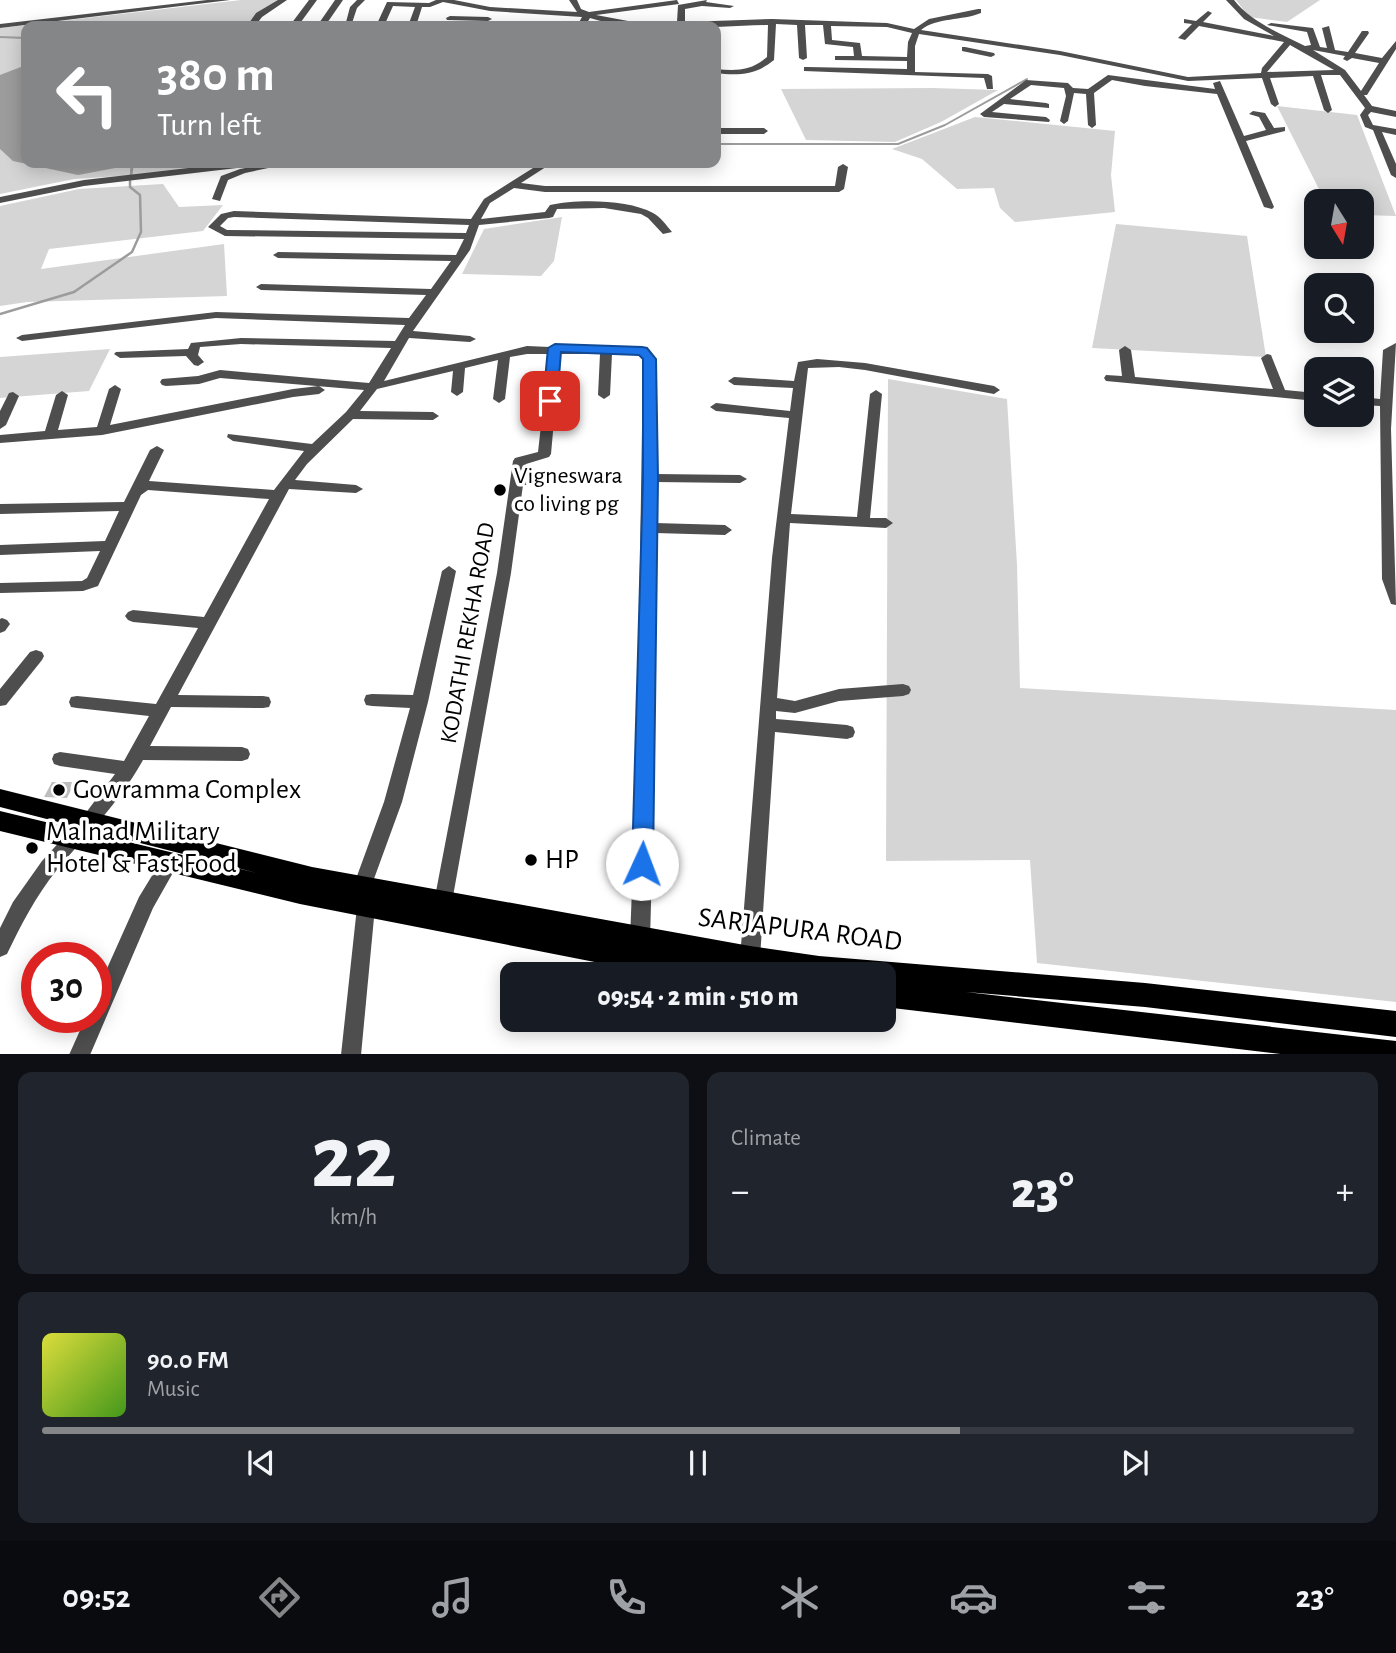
<!DOCTYPE html>
<html lang="en">
<head>
<meta charset="utf-8">
<style>
	body { margin:0; font-family:"Alegreya Sans",sans-serif; background:#20242c; color:#f1f3f6; height:100vh; display:flex; flex-direction:column; font-size:26px; white-space:nowrap }
	* { box-sizing:border-box; margin:0 }
	p { font-size:23px; color:#9ea1a6 }
	.icon { flex:none; width:38px; height:38px; fill:none; stroke:currentColor; stroke-width:2; stroke-linecap:round; stroke-linejoin:round }
	.map { position:relative; height:1054px; overflow:hidden }
	.side { display:flex; flex-direction:column; gap:18px; padding:18px; background:#0d0f14; flex:1 }
	.side>* { flex:none }
	.banner { position:absolute; left:21px; top:21px; width:700px; height:147px; border-radius:14px; box-shadow:0 4px 18px #0003; background:#858687; color:#fff; overflow:hidden }
	.needle { width:46px; rotate:169deg }
	.tools { position:absolute; left:1304px; top:189px; display:grid; gap:14px }
	.tools a { display:grid; place-items:center; width:70px; height:70px; border-radius:14px; background:#171b24; box-shadow:0 4px 18px #0003; font-size:35px }
	.speed { position:absolute; left:21px; top:942px; display:flex; gap:14px; font-size:35px; font-weight:700; text-align:center }
	.speed>* { display:grid; place-content:center; width:91px; height:91px; border-radius:50%; background:#171b24; box-shadow:0 4px 18px #0003; line-height:1 }
	.speed .limit { border:10px solid #d22; background:#fff; color:#111 }
	.pin { position:absolute; display:grid; place-items:center; width:60px; height:60px; color:#fff; margin:-30px; border-radius:14px; box-shadow:0 4px 10px #0006 }
	.me { position:absolute; width:77px; margin:-38px; rotate:2deg; stroke-linejoin:round; filter:drop-shadow(0 0 5px #0008) }
	.turn { display:flex; align-items:center; gap:24px; height:147px; padding:0 21px; font-size:32px }
	.turn .icon { width:91px; height:91px; stroke-width:2.5 }
	.turn b { display:block; font-size:49px; line-height:60px }
	.big { font-size:52px; font-weight:800; line-height:1.1 }
	.side .widget { flex:1; display:flex; flex-direction:column; justify-content:center; gap:10px; min-width:0; padding:0 24px; border-radius:14px; background:#20242c }
	.side .dial { align-items:center; gap:0 }
	.dial b { font-size:91px; line-height:1 }
	.song { display:flex; align-items:center; gap:21px }
	.cover { width:84px; height:84px; border-radius:10px; background:linear-gradient(135deg,hsl(60 70% 55%),hsl(100 70% 35%)) }
	.played { height:7px; border-radius:4px; background:linear-gradient(90deg,#858687 70%,#363941 70%) }
	.keys { display:flex; justify-content:space-around; direction:ltr }
	.heat { display:flex; justify-content:space-between; align-items:center; font-size:38px; direction:ltr }
	.side .tiles { flex:1; display:grid; gap:18px; grid-template-columns:1fr 1fr }
	.widget:last-child { grid-column:span 2 }
	.trip { position:absolute; left:500px; top:962px; width:396px; height:70px; border-radius:14px; background:#171b24; box-shadow:0 4px 18px #0003; font-weight:800; line-height:70px; text-align:center }
	.menu { display:flex; height:112px; justify-content:space-around; align-items:center; background:#090b0e; color:#9ea1a6 }
	.menu .icon { width:49px; height:49px }
	.menu .selected { color:#858687 }
	.menu b { font-size:32px; color:#f1f3f6 }
	.map>svg:first-child { display:block }
	.green { fill:#d5d5d5 }
	.water { fill:#9c9c9c }
	.lines { fill:none; stroke-linecap:round; stroke-linejoin:round }
	.stream-far1 { stroke:#9c9c9c; stroke-width:2 }
	.stream { stroke:#9c9c9c; stroke-width:2.5 }
	.building { fill:#bebebe }
	.minor { fill:#4e4e4e; fill-rule:evenodd }
	.major { fill:#000; fill-rule:evenodd }
	.route { fill:#1a73e8; stroke:#114b97; stroke-width:2 }
	.poi-dot { fill:#000; stroke:#fff; stroke-width:2.5 }
	.labels { text-anchor:middle; dominant-baseline:central; stroke-width:7; stroke-linejoin:round; paint-order:stroke }
	.poi-label { font-size:24px; fill:#000; stroke:#fff; text-anchor:start }
	.street-label { font-size:24px; fill:#000; stroke:#fff }
	.near-poi-label { font-size:28px; fill:#000; stroke:#fff; text-anchor:start }
	.near-street-label { font-size:28px; fill:#000; stroke:#fff }
</style>
</head>
<body>
<div class="map">
<svg width="1396" height="1055" viewBox="0 0 1396 1055">
	<rect width="100%" height="100%" fill="#fff"/>
	<g class="green">
		<path d="M241 0H280L249 26H26V163H225L152 174 74 179 0 194V28Z"/>
		<path d="M1236 0H1320L1287 22 1249 17Z"/>
		<path d="M933 88 998 90 941 122 895 142 806 140 781 89Z"/>
		<path d="M1277 106 1357 115 1396 216 1362 215V201H1325Z"/>
		<path d="M975 117 1115 131 1111 175 1115 212 1015 222 1000 208 994 188 957 189 922 159 892 149Z"/>
		<path d="M163 184 179 207 223 205 203 231 49 249 41 269 224 244 227 296 27 302 0 306V206L79 189Z"/>
		<path d="M562 217 554 261 541 276 462 274 484 229Z"/>
		<path d="M1116 224 1247 236 1266 357 1092 348Z"/>
		<path d="M110 349 89 391 0 398V357Z"/>
		<path d="M888 379 1007 399 1017 565 1020 688 1396 710V1002L1037 963 1030 860 886 861Z"/>
	</g>
	<path class="water" d="M26 65V163H174L131 165 78 175 13 161 0 149V75Z"/>
	<g class="lines">
		<g class="stream-far1">
			<path d="M0 37 26 38"/>
			<path d="M716 144H898L945 125 1027 79"/>
			<path d="M131 171 132 165"/>
		</g>
		<g class="stream">
			<path d="M131 175 132 169"/>
			<path d="M0 314 74 292 132 252 141 232 140 195 130 187V181"/>
		</g>
	</g>
	<path class="building" d="M52 782H75L67 798 44 797Z"/>
	<g class="lines">
		<g class="minor">
			<path d="M207 0H230L0 28V24Z"/>
			<path d="M278 0H287L262 17 255 26H247L256 13Z"/>
			<path d="M309 0H317L298 26H292L291 24Z"/>
			<path d="M335 0H343L325 26H317Z"/>
			<path d="M357 0H365L357 8 351 26H345L350 7Z"/>
			<path d="M436 0H454L490 7 577 12 569 0H577L581 9 589 12 677 0 679 4 596 15 628 21 677 22 678 5 707 0 706 2 734 6 730 8 702 6 685 9V22L772 19 887 23 914 29 929 19 978 9H981V13C962 21 937 17 921 30L1060 51 1188 77 1261 73 1262 68 1284 42 1199 26 1185 40 1178 38 1192 24 1184 23V19L1196 21 1208 11 1212 13 1203 22 1274 36 1244 19 1226 0H1234C1251 22 1283 35 1305 46L1311 45 1307 32 1267 25 1271 23 1313 28 1320 47 1327 48 1322 28 1329 26 1335 50 1348 52 1362 31H1368L1369 33 1355 53 1382 58 1396 41V49L1367 95H1364L1372 106 1396 111V117L1371 112 1368 115 1373 125 1396 129V135L1382 132 1396 164V178L1391 175 1373 130 1365 127 1360 115 1365 108 1340 75H1321L1332 110 1328 113 1324 110 1313 76 1270 78 1279 104 1275 107 1271 104 1262 78 1188 81 1060 55 919 34 915 46V72L988 74 992 76 993 89H987L984 78 804 71V67H807L907 69V61L835 60V56H854L853 47 825 44 823 25H805L807 58 803 60 799 58 797 25 776 24 774 60C756 75 738 76 716 73V69C736 71 751 71 767 57L768 25C714 26 642 34 590 18L585 26H577L582 17 490 11 443 2 430 7H422L416 26H408L415 7 393 6 384 26H376L387 2 429 3ZM831 26 887 27 912 33 908 42 907 57 862 56 860 43 832 40ZM1290 45 1334 70 1267 72ZM1313 50 1345 56 1343 59 1347 61 1352 58 1379 63 1361 91 1345 70Z"/>
			<path d="M450 16 488 17 492 19 488 21 447 20 446 18Z"/>
			<path d="M965 47 994 53 995 55 991 57 962 51V47Z"/>
			<path d="M1108 75 1215 89 1213 83 1220 81 1244 136 1266 130 1259 117 1249 114 1253 111 1265 113 1274 128 1285 127V131L1246 141 1274 207 1272 209 1264 207 1217 94 1145 86 1112 80 1094 93 1096 125 1092 128 1088 125 1086 94 1074 93 1068 121 1064 124 1060 121 1066 96 1064 88 1031 85 1010 99 1046 103 1049 104V108L1004 104 992 112 1046 117 1050 120 1049 122 984 117 980 114 1026 80 1068 83 1073 88 1088 89Z"/>
			<path d="M716 128H764L768 131 764 134H716Z"/>
			<path d="M232 163H259L254 166 84 186 0 203V197L84 180Z"/>
			<path d="M273 163H292L245 173 228 180 220 201 212 199 221 176 240 169Z"/>
			<path d="M541 163H552L521 183 545 186H835L838 167 843 164 848 167 844 189 839 192H545L514 188 490 203 481 219 545 212 550 205C576 199 628 199 653 213 661 217 666 225 672 232L663 234 648 218 641 214 604 208 557 209 553 217 549 218 479 225 470 250 413 331 470 336 476 339 470 342 409 338 384 381 527 346 550 347 555 344 560 347 646 349 655 359V474L740 475 747 479 740 483 655 482V523L725 525 732 530 725 535 655 533V763L650 939 647 945 640 948 633 945 630 939 637 763 643 360 639 354H612L610 395 604 399 598 395 600 354H560L551 454 549 457 526 464 524 477 583 476 590 480 583 484 523 485 511 573 452 902 450 908 443 911 436 908 434 902 497 573 513 461 515 458 538 452 549 354H527L510 357 505 399 499 403 493 399 498 360 465 368 463 392 457 396 451 392 453 371 377 389 360 411 433 412 439 416 433 420 353 419 307 464 295 480 356 485 363 489 356 493 289 489 178 695 263 696 269 697 271 702 269 707 263 708 171 707 150 746 242 747 248 749 250 754 248 759 242 761 143 760C120 802 86 835 56 871 36 896 21 925 7 954L0 957V928L13 902 42 861 85 814 115 774 60 766 54 764 52 759 54 754 60 752 124 761 149 716 77 708 71 707 69 702 71 697 77 696 156 704 198 628 133 622 128 620 125 616 128 612 133 610 204 617 269 499 148 490 141 495 98 586 83 591 0 593V583L82 581 87 578 100 551 0 555V545L105 541 119 511 0 514V504L124 502 150 450 157 446 164 450 149 481 274 490 304 451 233 441 227 437 228 434 312 444 346 412 364 390 220 378 199 384 166 386 162 385 160 382 162 379 198 376 220 370 369 383 391 348 241 344 200 347 198 355 204 362 198 366 194 365 186 356 120 358 114 354 116 352 188 349 191 343 241 338 395 341 405 325 216 318 22 341 16 338 22 335 216 312 409 318 426 295 261 290 256 287 261 284 431 289 451 261 278 258 273 255 278 252 456 255 464 239 225 236 208 227 221 214 234 211 471 219 484 199ZM234 217 469 225 466 233 227 230 220 226 228 218Z"/>
			<path d="M1396 343 1391 429 1396 605 1391 604 1382 579 1380 406 1362 405V397L1380 399 1383 350Z"/>
			<path d="M1125 346 1131 350 1135 377 1273 389 1261 358 1267 354 1271 355 1285 390 1316 393V401L1106 381 1104 378 1106 375 1122 376 1119 350Z"/>
			<path d="M817 359 865 363 994 386 1000 390 994 394 865 370 839 367 808 368 791 514 857 517 870 394 876 390 882 394 870 518H886L893 523 886 528 790 523 777 698 795 701 839 689 903 684 909 686 911 690 909 694 903 696 839 701 795 713 776 711V719L847 725 853 727 855 732 853 737 847 739 775 732 760 958 764 975H744L740 958 772 558 789 418 716 411 710 407 716 403 790 411 793 388 734 385 728 381 734 377 794 381 798 362Z"/>
			<path d="M115 385 121 389 110 425 293 389 319 386 325 390 319 394 293 397 102 435 0 443V435L45 431 56 395 62 391 68 395 58 430 97 427 109 389Z"/>
			<path d="M13 392 19 396 6 425 0 429V411L9 393Z"/>
			<path d="M449 566 456 571 428 702 402 802 371 887 369 893 362 895 355 893 353 887 384 802 410 708 372 706 366 705 364 700 366 695 372 694 413 695 442 571Z"/>
			<path d="M2 618 7 620 10 624 5 631 0 633V619Z"/>
			<path d="M36 650 42 652 44 656 42 660 6 705 0 706V689L30 652Z"/>
			<path d="M170 854 176 856 179 862 153 908 90 1055H69L86 1017H96V993L139 897 164 856Z"/>
			<path d="M366 898 373 901 375 907 361 1055H341L357 907 359 901Z"/>
		</g>
		<path class="major" d="M0 789 312 867 750 946 819 956 1145 983 1396 1011V1037L1145 1007 966 992 1396 1041V1055H1289L884 1007V975H785L728 965 734 975H661L300 904 0 831V811L257 873 0 807Z"/>
	</g>
	<path class="route" d="M555 344 642 347 647 348 656 359 658 478 653 864 650 871 642 873 635 871 632 864 643 478V359L639 355 561 352 557 401 550 406 543 401 548 348Z"/>
	<g class="poi-dot">
		<circle cx="500" cy="490" r="7"/>
		<circle cx="59" cy="790" r="7"/>
		<circle cx="32" cy="848" r="7"/>
		<circle cx="531" cy="860" r="7"/>
	</g>
	<g class="labels">
		<g class="poi-label">
			<text x="514" y="476">Vigneswara<tspan x="514" dy="28">co living pg</tspan></text>
		</g>
		<g class="street-label">
			<text transform="translate(468 633) rotate(-80)">KODATHI REKHA ROAD</text>
		</g>
		<g class="near-poi-label">
			<text x="73" y="790">Gowramma Complex</text>
			<text x="46" y="832">Malnad Military<tspan x="46" dy="32">Hotel &amp; Fast Food</tspan></text>
			<text x="545" y="860">HP</text>
		</g>
		<g class="near-street-label">
			<text transform="translate(800 930) rotate(7)">SARJAPURA ROAD</text>
		</g>
	</g>
</svg>
<div class="tools">
<a><svg class="needle" viewBox="-14 -14 28 28"><path d="M0-13l5 13h-10z" fill="#e53935"/><path d="M0 13l5-13h-10z" fill="#9ea1a6"/></svg></a>
<a><svg class="icon" aria-label="search" viewBox="0 0 24 24"><circle cx="10" cy="10" r="6"/><path d="M15 15l6 6"/></svg></a>
<a><svg class="icon" aria-label="layers" viewBox="0 0 24 24"><path d="M12 4l9 5-9 5-9-5zM3 14l9 5 9-5"/></svg></a>
</div>
<div class="speed"><div class="limit">30</div></div>
<div class="pin" style="left:550px;top:401px;background:#d93025"><svg class="icon" aria-label="arrive" viewBox="0 0 24 24"><path d="M6 21V4h12l-3 4 3 4H6"/></svg></div>
<svg class="me" style="left:642px;top:864px" viewBox="-20 -20 40 40"><circle r="19" fill="#fff"/><path d="M0-13L10 11 0 6-10 11z" fill="#1a73e8"/></svg>
<div class="trip">09:54 · 2 min · 510 m</div>
<div class="banner">
<div class="turn"><svg class="icon" aria-label="left" viewBox="0 0 24 24"><path d="M17 20v-9H6M10 6l-5 5 5 5"/></svg><div><b>380 m</b>Turn left</div></div>
</div>
</div>
<section class="side">
<div class="tiles">
<div class="widget dial"><b>22</b><p>km/h</p></div>
<div class="widget"><p>Climate</p>
<div class="heat"><a>−</a><b class="big">23°</b><a>+</a></div>
</div>
<div class="widget">
<div class="song"><i class="cover"></i><div><b>90.0 FM</b><p>Music</p></div></div>
<div class="played"></div>
<div class="keys"><svg class="icon" aria-label="previous" viewBox="0 0 24 24"><path d="M18 5L8 12l10 7zM5 5v14"/></svg><svg class="icon" aria-label="pause" viewBox="0 0 24 24"><path d="M8 5v14M16 5v14"/></svg><svg class="icon" aria-label="next" viewBox="0 0 24 24"><path d="M6 5l10 7-10 7zM19 5v14"/></svg></div>
</div>
</div>
</section>
<nav class="menu">
<b>09:52</b>
<svg class="icon selected" aria-label="directions" viewBox="0 0 24 24"><path d="M12 3l9 9-9 9-9-9zM9 14v-3h6M13 9l2 2-2 2"/></svg>
<svg class="icon" aria-label="music" viewBox="0 0 24 24"><path d="M9 18V5l10-2v13"/><circle cx="6" cy="18" r="3"/><circle cx="16" cy="16" r="3"/></svg>
<svg class="icon" aria-label="phone" viewBox="0 0 24 24"><path d="M5 4h4l2 5-3 2q2 4 5 5l2-3 5 2v4C11 20 4 13 5 4z"/></svg>
<svg class="icon" aria-label="climate" viewBox="0 0 24 24"><path d="M12 3v18M4 7l16 10M4 17L20 7"/></svg>
<svg class="icon" aria-label="car" viewBox="0 0 24 24"><path d="M5 17H2v-5l4-1 3-4h7l3 4 3 1v5h-3M9 17h6M6 11h13"/><circle cx="7" cy="17" r="2"/><circle cx="17" cy="17" r="2"/></svg>
<svg class="icon" aria-label="filters" viewBox="0 0 24 24"><path d="M4 7h16M4 17h16"/><circle cx="9" cy="7" r="2"/><circle cx="15" cy="17" r="2"/></svg>
<b>23°</b>
</nav>
</body>
</html>
